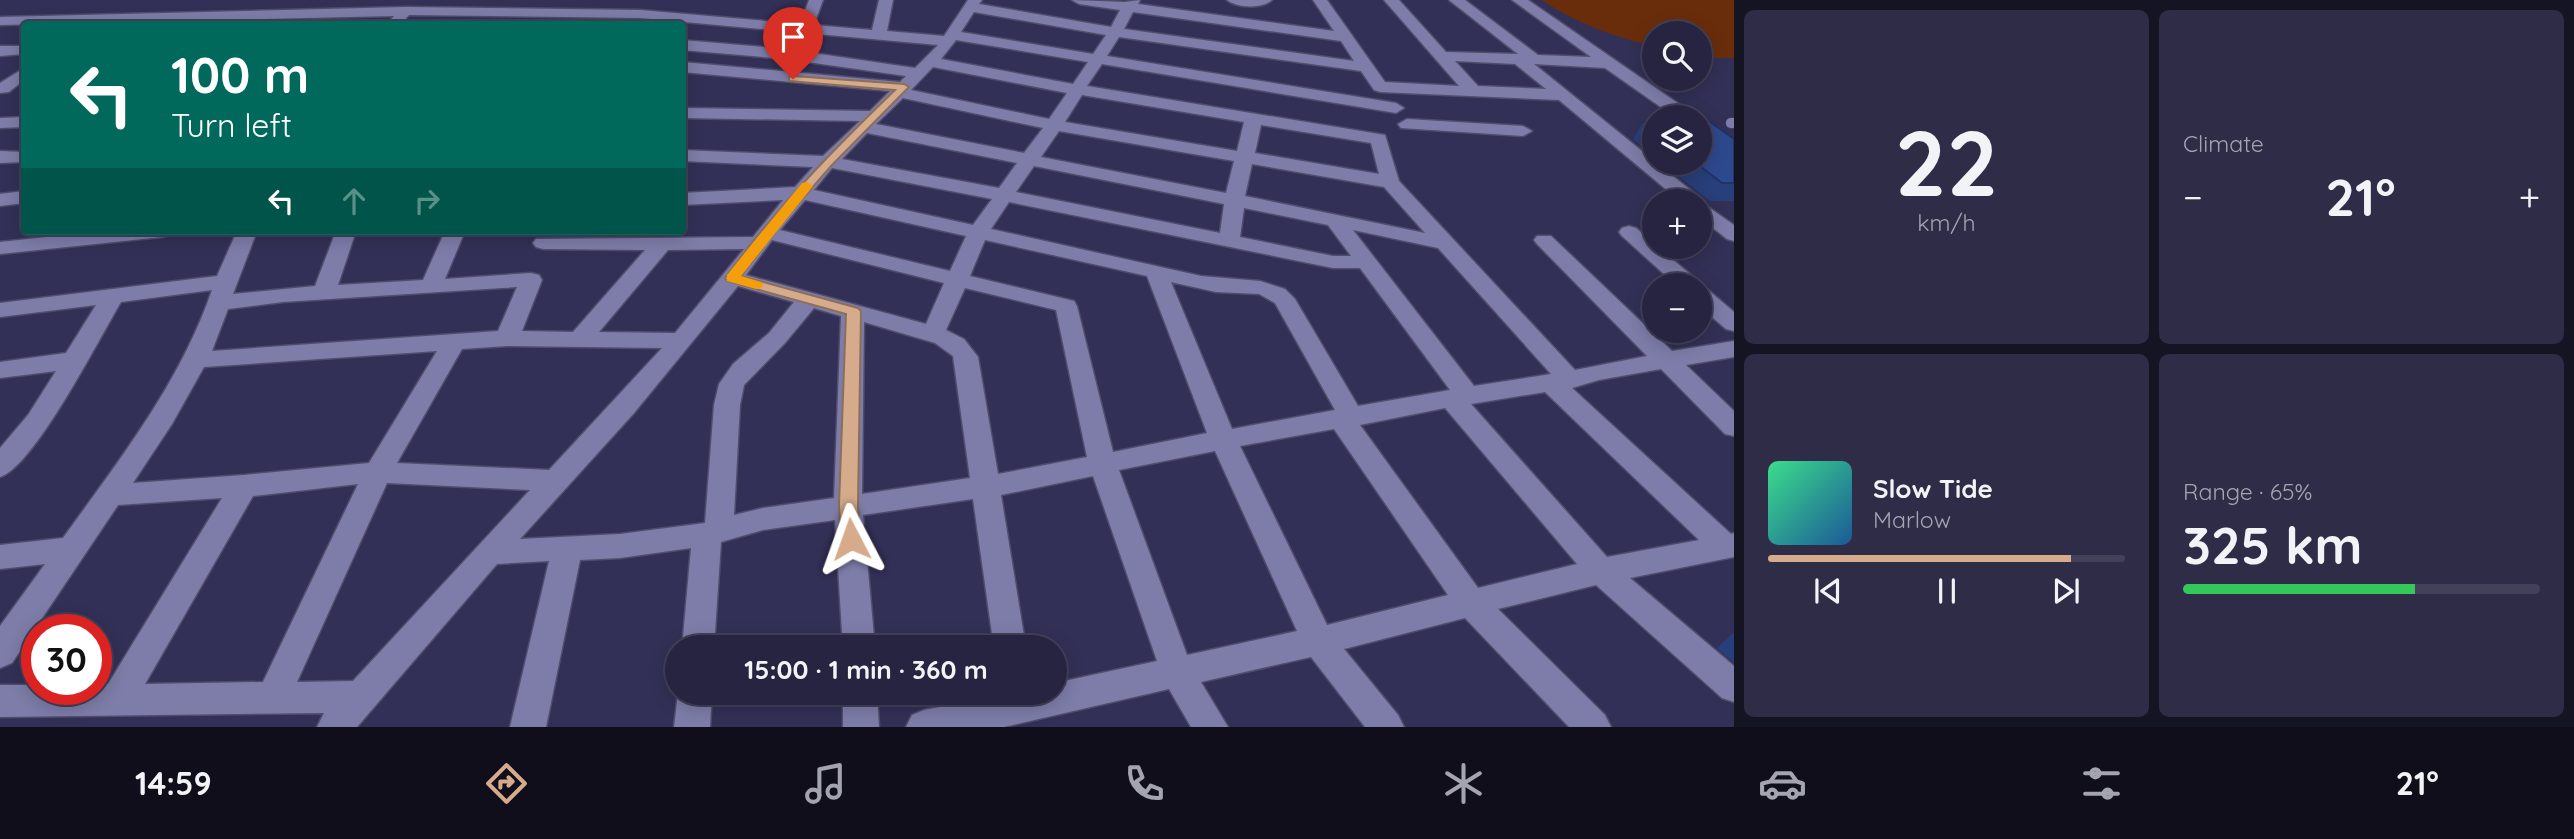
<!DOCTYPE html>
<html lang="en">
<head>
<meta charset="utf-8">
<style>
	body { margin:0; font-family:Quicksand,sans-serif; background:#2e2c47; color:#f1f3f6; height:100vh; display:flex; flex-direction:column; font-size:26px; white-space:nowrap }
	* { box-sizing:border-box; margin:0 }
	p { font-size:23px; color:#a4a4b1 }
	.icon { flex:none; width:38px; height:38px; fill:none; stroke:currentColor; stroke-width:2; stroke-linecap:round; stroke-linejoin:round }
	.map { position:relative; flex:1; overflow:hidden }
	.side { display:flex; flex-direction:column; gap:10px; padding:10px; background:#151423; width:840px }
	.side>* { flex:none }
	.hud { position:absolute; left:21px; top:21px; width:665px; height:214px; border-radius:7px; box-shadow:0 4px 18px #0003,0 0 0 2px #424159; background:#00695c; color:#fff; overflow:hidden }
	.fabs { position:absolute; left:1642px; top:21px; display:grid; gap:14px }
	.fabs a { display:grid; place-items:center; width:70px; height:70px; border-radius:50%; background:#262440; box-shadow:0 4px 18px #0003,0 0 0 2px #424159; font-size:35px }
	.speed { position:absolute; left:21px; top:614px; display:flex; gap:14px; font-size:35px; font-weight:700; text-align:center }
	.speed>* { display:grid; place-content:center; width:91px; height:91px; border-radius:50%; background:#262440; box-shadow:0 4px 18px #0003,0 0 0 2px #424159; line-height:1 }
	.speed .limit { border:10px solid #d22; background:#fff; color:#111 }
	.pin { position:absolute; display:grid; place-items:center; width:60px; height:60px; color:#fff; margin:-72px -30px; border-radius:50% 50% 50% 0; rotate:-45deg; box-shadow:0 0 7px #0007 }
	.pin .icon { rotate:45deg }
	.me { position:absolute; width:77px; margin:-38px; rotate:356deg; stroke-linejoin:round; filter:drop-shadow(0 0 5px #0008) }
	.turn { display:flex; align-items:center; gap:24px; height:147px; padding:0 35px; font-size:32px }
	.turn .icon { width:91px; height:91px; stroke-width:2.5 }
	.turn b { display:block; font-size:49px; line-height:60px }
	.lanes { display:flex; align-items:center; height:66px; padding:0 35px; background:#0003; justify-content:center; gap:35px; direction:ltr }
	.lanes .off { opacity:.35 }
	.big { font-size:52px; font-weight:800; line-height:1.1 }
	.side .tile { flex:1; display:flex; flex-direction:column; justify-content:center; gap:10px; min-width:0; padding:0 24px; border-radius:10px; background:#2e2c47 }
	.side .dial { align-items:center; gap:0 }
	.dial b { font-size:91px; line-height:1 }
	.song { display:flex; align-items:center; gap:21px }
	.cover { width:84px; height:84px; border-radius:10px; background:linear-gradient(135deg,hsl(150 70% 55%),hsl(210 70% 35%)) }
	.played { height:7px; border-radius:4px; background:linear-gradient(90deg,#d6ab8b 85%,#424159 85%) }
	.keys { display:flex; justify-content:space-around; direction:ltr }
	.heat { display:flex; justify-content:space-between; align-items:center; font-size:38px; direction:ltr }
	.charge { height:10px; border-radius:5px; background:linear-gradient(90deg,#34c759 65%,#424159 0) }
	.side .tiles { flex:1; display:grid; gap:10px; grid-template-columns:repeat(2,1fr) }
	.trip { position:absolute; left:665px; top:635px; width:402px; height:70px; border-radius:35px; background:#262440; box-shadow:0 4px 18px #0003,0 0 0 2px #424159; font-weight:800; line-height:70px; text-align:center }
	.dock { display:flex; height:112px; justify-content:space-around; align-items:center; background:#0f0e1a; color:#a4a4b1 }
	.dock .icon { width:49px; height:49px }
	.dock .selected { color:#d6ab8b }
	.dock b { font-size:32px; color:#f1f3f6 }
	main { display:flex; flex:1; min-height:0 }
	.map>svg:first-child { display:block }
	.green { fill:#6a2d0b }
	.lines { fill:none; stroke-linecap:round; stroke-linejoin:round }
	.lane-far1-casing { stroke:#504d6c; stroke-width:10 }
	.lane-casing { stroke:#504d6c; stroke-width:11 }
	.street-casing { stroke:#504d6c; stroke-width:3 }
	.lane-far1 { stroke:#7e7da9; stroke-width:8 }
	.lane { stroke:#7e7da9; stroke-width:10 }
	.street { fill:#7e7da9; fill-rule:evenodd }
	.wall { fill:#273f7a }
	.building { fill:#2d498e; stroke:#203363; stroke-width:2 }
	.route { fill:#d6ab8b; stroke:#8b6f5a; stroke-width:2 }
	.slow { fill:#f59e0b }
</style>
</head>
<body>
<main>
<div class="map">
<svg width="1734" height="727" viewBox="0 0 1734 727">
	<rect width="100%" height="100%" fill="#323056"/>
	<path class="green" d="M1542 0H1734V58H1699V33H1654V47C1611 35 1579 25 1542 0Z"/>
	<g class="lines">
		<defs>
			<path id="lane-far1" d="M1731 123H1734"/>
			<path id="lane" d="M1731 123H1734"/>
			<g id="street">
				<path d="M809 0H823L814 25 872 30 879 0H893L887 31 944 36 968 0H982L979 4 1111 27 1120 10 1079 4 1072 0 1125 2 1140 0 1138 4 1334 31 1313 0H1327L1385 82 1459 86 1384 0H1399L1446 52 1518 54 1449 0H1465L1538 55 1591 57 1512 0H1528L1692 113 1694 117H1675L1605 68 1534 64 1699 197 1701 202 1734 225V241L1727 239 1699 217V201H1680L1559 100 1380 92 1374 90 1361 71 1119 37 1107 56 1396 103 1404 108 1396 113 1102 64 1087 86 1385 135 1399 181 1575 370 1647 356 1537 244 1534 240 1537 236H1551L1672 351 1734 341V357L1686 365 1734 411V436L1725 434 1661 369 1599 380 1572 388 1731 534 1734 533V557L1630 578 1734 666V702L1722 698 1596 585 1498 609 1605 715 1611 727H1569L1465 618 1344 649 1398 715 1404 727H1365L1311 657 1201 682 1228 727H1191L1169 689 1004 727H906L912 715 924 710 1011 693H1055V683L1157 661 1093 476 1001 495 1026 648H994L973 499 863 515 875 648H843L835 520 763 530 721 542 714 648H682L691 548 620 558 580 560 546 727H510L549 561 497 564 357 727H317L324 713 0 717V685H37V690H96V684H108L222 498 118 505 12 663 0 668V626L45 564 0 569V545L63 538C120 459 180 383 212 290L121 302C100 337 34 467 0 477V448L28 415 56 371 0 378V362L66 353 96 305 0 317V303L217 276 237 231H257L233 294 315 286 336 231H356L338 285 423 280 445 231H465L445 279 531 273 539 275 542 280 522 331 573 332 645 250 543 249 536 247 533 243 536 239 753 237 783 200 682 205V193L795 187 813 167 682 161V150L823 156 860 121 682 118V108L870 111 890 91 682 72V62L900 82 906 76 786 59 682 50V40L786 49 915 68 938 45 640 18 409 15 401 24H387L394 16 0 25V17L405 7 640 10 800 24ZM974 12 1106 35 1093 54 961 32ZM1133 12 1341 41 1354 61 1124 29ZM956 40 1088 62 1073 84 941 59ZM1455 61 1515 64 1546 89 1478 86ZM933 67 1067 93 1049 119 911 90ZM1082 95 1244 122 1237 151 1065 122ZM903 98 1043 128 1024 153 876 124ZM1261 125 1371 143 1379 174 1255 153ZM1059 131 1234 161 1226 193 1041 157ZM867 133 1017 163 999 188 842 159ZM1252 164 1384 187 1425 233 1245 196ZM1034 166 1224 204 1220 233 1016 192ZM832 168 992 199 973 225 814 190ZM805 200 966 236 950 271 780 230ZM1009 202 1333 268H1360L1450 390 1358 406 1295 299 1285 289 1260 281 1201 276 991 229ZM1244 208 1328 225 1351 256H1333L1240 237ZM1353 230 1438 248 1551 374 1474 386ZM772 240 944 283 926 324 746 275ZM985 240 1147 276 1207 433 1113 452 1077 306 1074 301 970 276ZM744 249 675 333 599 332 668 250ZM1171 282 1216 292 1259 294 1275 303 1335 410 1232 429ZM738 286 794 302 769 333 733 364 719 384 714 405 705 523 620 534 520 539 634 413ZM517 287 498 331 212 351 228 309 283 302ZM965 288 1056 310 1087 457 998 474 978 357 964 339 946 330ZM814 308 841 316 834 498 763 508 734 515 740 405 744 385 785 343ZM864 322 935 343 953 356 970 478 862 494ZM507 346 662 348 549 470 397 463 462 349ZM437 351 369 463 244 475 133 483 172 424 204 367ZM1545 392 1699 540 1607 557 1471 404ZM1445 408 1577 564 1478 588 1360 425ZM1334 429 1448 595 1327 625 1240 446ZM1215 451 1297 631 1187 655 1119 470ZM387 483 530 490 353 681 297 682ZM358 484 263 682 145 684 253 496Z"/>
				<path d="M1227 0H1272C1262 9 1237 8 1227 0Z"/>
				<path d="M0 46H24V54L0 56Z"/>
				<path d="M24 68V80L9 92 0 93V83Z"/>
				<path d="M24 117V127L0 128V118Z"/>
				<path d="M1407 119 1523 126 1532 131 1523 136 1401 128 1398 124Z"/>
				<path d="M0 151 24 152V162L0 163Z"/>
				<path d="M24 191V203L0 206V194Z"/>
				<path d="M1629 226 1636 228 1654 243V247H1658L1697 280 1700 285 1699 286 1676 285 1622 236 1619 232 1622 228Z"/>
				<path d="M103 231H172L169 235 162 237 0 254V242Z"/>
				<path d="M1699 287 1707 289 1734 312V331L1726 329 1699 306Z"/>
				<path d="M678 693H712L710 727H674Z"/>
				<path d="M843 693H877L879 727H843Z"/>
			</g>
		</defs>
		<use href="#lane-far1" class="lane-far1-casing"/>
		<use href="#lane" class="lane-casing"/>
		<use href="#street" class="street-casing"/>
		<use href="#lane-far1" class="lane-far1"/>
		<use href="#lane" class="lane"/>
		<use href="#street" class="street"/>
	</g>
	<g class="wall">
		<path d="M1643 122H1654V156L1633 139Z"/>
		<path d="M1734 139V201H1710L1662 163H1699Z"/>
		<path d="M1734 632V663L1717 648Z"/>
	</g>
	<g class="building">
		<path d="M1643 122H1654V131Z"/>
		<path d="M1699 122H1710L1734 139V183H1722L1696 163H1699Z"/>
	</g>
	<path class="route" d="M793 76 904 84 909 87 832 165 790 213 741 276 858 308 861 311 858 505 860 539 857 544 851 547 844 544 841 539 839 505 846 314 727 281 725 278C775 209 834 149 895 90L789 81V77Z"/>
	<path class="slow" d="M807 182 813 186 741 276 761 282 763 285 761 288 756 289 727 281V275L802 183Z"/>
</svg>
<div class="fabs">
<a><svg class="icon" aria-label="search" viewBox="0 0 24 24"><circle cx="10" cy="10" r="6"/><path d="M15 15l6 6"/></svg></a>
<a><svg class="icon" aria-label="layers" viewBox="0 0 24 24"><path d="M12 4l9 5-9 5-9-5zM3 14l9 5 9-5"/></svg></a>
<a>+</a>
<a>−</a>
</div>
<div class="speed"><div class="limit">30</div></div>
<div class="pin" style="left:793px;top:79px;background:#d93025"><svg class="icon" aria-label="arrive" viewBox="0 0 24 24"><path d="M6 21V4h12l-3 4 3 4H6"/></svg></div>
<svg class="me" style="left:851px;top:539px" viewBox="-20 -20 40 40"><path d="M0-17L14 15 0 8-14 15z" fill="#d6ab8b" stroke="#fff" stroke-width="4"/></svg>
<div class="trip">15:00 · 1 min · 360 m</div>
<div class="hud">
<div class="turn"><svg class="icon" aria-label="left" viewBox="0 0 24 24"><path d="M17 20v-9H6M10 6l-5 5 5 5"/></svg><div><b>100 m</b>Turn left</div></div>
<div class="lanes"><svg class="icon" aria-label="left" viewBox="0 0 24 24"><path d="M17 20v-9H6M10 6l-5 5 5 5"/></svg><svg class="icon off" aria-label="ahead" viewBox="0 0 24 24"><path d="M12 20V5M6 11l6-6 6 6"/></svg><svg class="icon off" aria-label="right" viewBox="0 0 24 24"><path d="M7 20v-9h11M14 6l5 5-5 5"/></svg></div>
</div>
</div>
<section class="side">
<div class="tiles">
<div class="tile dial"><b>22</b><p>km/h</p></div>
<div class="tile"><p>Climate</p>
<div class="heat"><a>−</a><b class="big">21°</b><a>+</a></div>
</div>
<div class="tile">
<div class="song"><i class="cover"></i><div><b>Slow Tide</b><p>Marlow</p></div></div>
<div class="played"></div>
<div class="keys"><svg class="icon" aria-label="previous" viewBox="0 0 24 24"><path d="M18 5L8 12l10 7zM5 5v14"/></svg><svg class="icon" aria-label="pause" viewBox="0 0 24 24"><path d="M8 5v14M16 5v14"/></svg><svg class="icon" aria-label="next" viewBox="0 0 24 24"><path d="M6 5l10 7-10 7zM19 5v14"/></svg></div>
</div>
<div class="tile"><p>Range · 65%</p><b class="big">325 km</b><div class="charge"></div></div>
</div>
</section>
</main>
<nav class="dock">
<b>14:59</b>
<svg class="icon selected" aria-label="directions" viewBox="0 0 24 24"><path d="M12 3l9 9-9 9-9-9zM9 14v-3h6M13 9l2 2-2 2"/></svg>
<svg class="icon" aria-label="music" viewBox="0 0 24 24"><path d="M9 18V5l10-2v13"/><circle cx="6" cy="18" r="3"/><circle cx="16" cy="16" r="3"/></svg>
<svg class="icon" aria-label="phone" viewBox="0 0 24 24"><path d="M5 4h4l2 5-3 2q2 4 5 5l2-3 5 2v4C11 20 4 13 5 4z"/></svg>
<svg class="icon" aria-label="climate" viewBox="0 0 24 24"><path d="M12 3v18M4 7l16 10M4 17L20 7"/></svg>
<svg class="icon" aria-label="car" viewBox="0 0 24 24"><path d="M5 17H2v-5l4-1 3-4h7l3 4 3 1v5h-3M9 17h6M6 11h13"/><circle cx="7" cy="17" r="2"/><circle cx="17" cy="17" r="2"/></svg>
<svg class="icon" aria-label="filters" viewBox="0 0 24 24"><path d="M4 7h16M4 17h16"/><circle cx="9" cy="7" r="2"/><circle cx="15" cy="17" r="2"/></svg>
<b>21°</b>
</nav>
</body>
</html>
